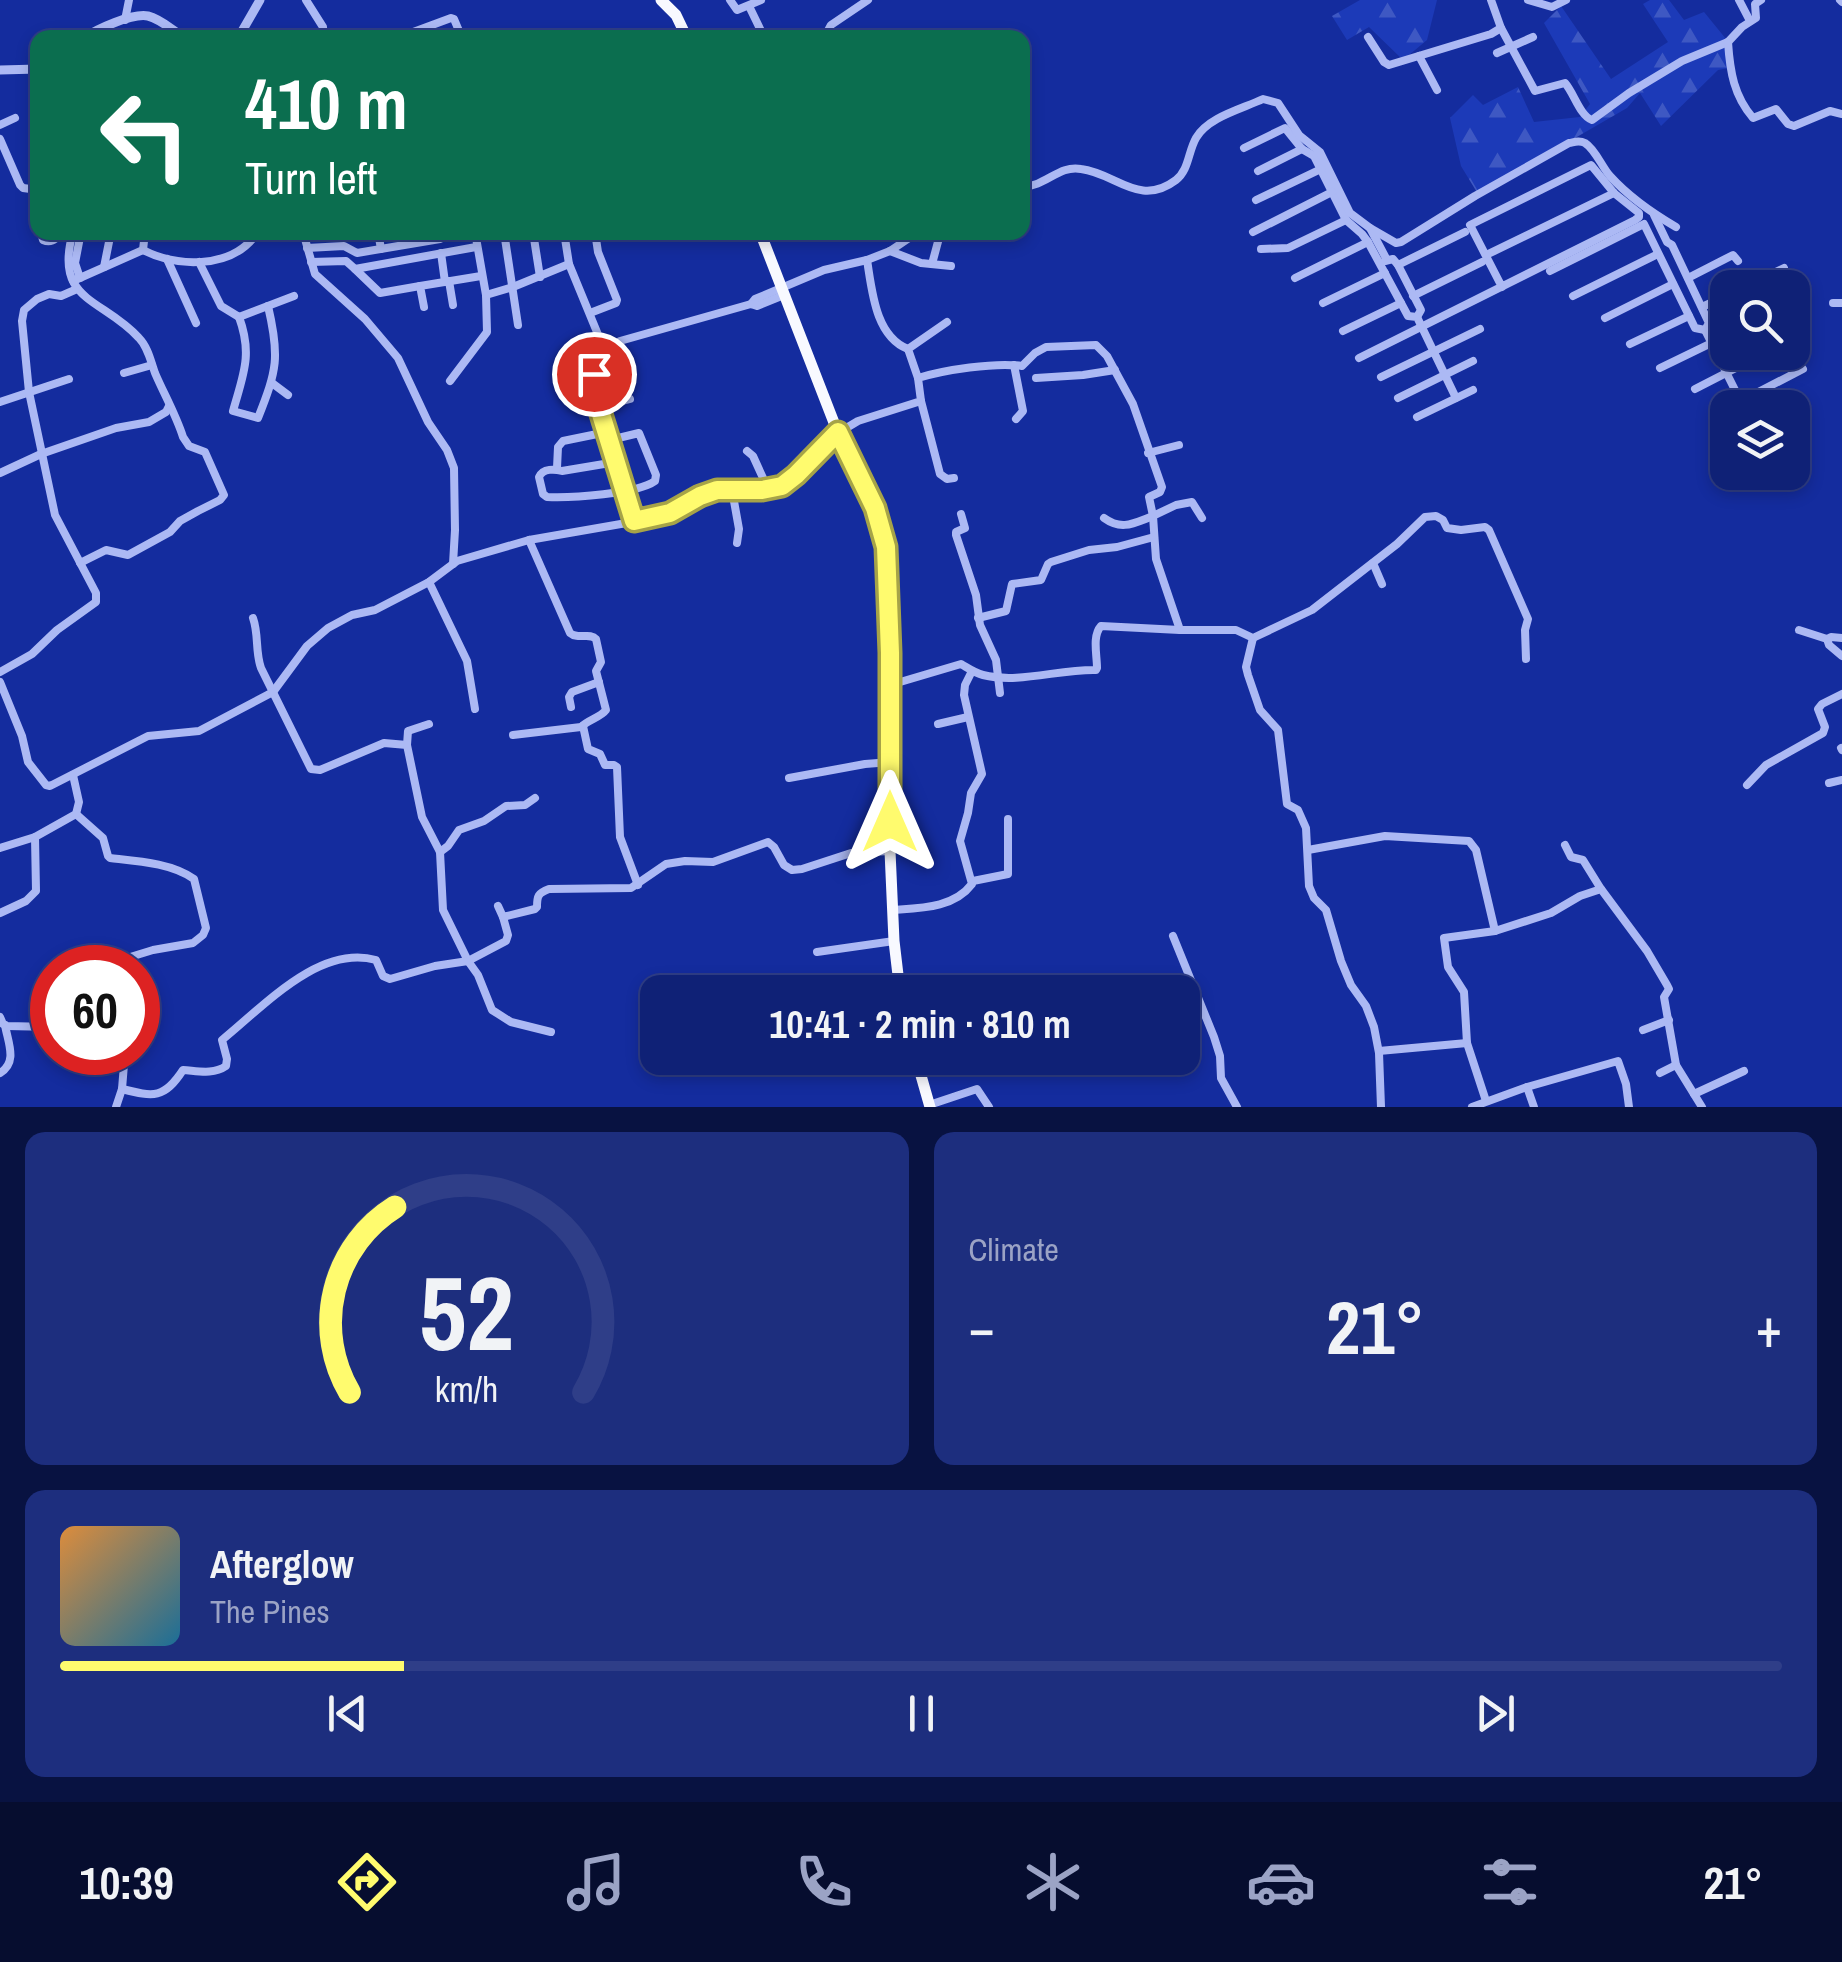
<!DOCTYPE html>
<html lang="en">
<head>
<meta charset="utf-8">
<style>
	body { margin:0; font-family:"Archivo Narrow",sans-serif; background:#1d2e7e; color:#f1f3f6; height:100vh; display:flex; flex-direction:column; font-size:38px; white-space:nowrap }
	* { box-sizing:border-box; margin:0 }
	p { font-size:32px; color:#9ba3c5 }
	.icon { flex:none; width:55px; height:55px; fill:none; stroke:currentColor; stroke-width:2; stroke-linecap:round; stroke-linejoin:round }
	.map { position:relative; height:1107px; overflow:hidden }
	.sheet { display:flex; flex-direction:column; gap:25px; padding:25px; background:#081241; flex:1 }
	.sheet>* { flex:none }
	.top-card { position:absolute; left:30px; top:30px; width:1000px; height:210px; border-radius:20px; box-shadow:0 5px 15px #0003,0 0 0 2px #2f3e88; background:#0b6e4f; color:#fff; overflow:hidden }
	.controls { position:absolute; left:1710px; top:270px; display:grid; gap:20px }
	.controls a { display:grid; place-items:center; width:100px; height:100px; border-radius:20px; background:#0f2176; box-shadow:0 5px 15px #0003,0 0 0 2px #2f3e88; font-size:50px }
	.speed { position:absolute; left:30px; top:945px; display:flex; gap:20px; font-size:50px; font-weight:700; text-align:center }
	.speed>* { display:grid; place-content:center; width:130px; height:130px; border-radius:50%; background:#0f2176; box-shadow:0 5px 15px #0003,0 0 0 2px #2f3e88; line-height:1 }
	.speed .limit { border:15px solid #d22; background:#fff; color:#111 }
	.pin { position:absolute; display:grid; place-items:center; width:85px; height:85px; color:#fff; margin:-42px; border:5px solid #fff; border-radius:50%; box-shadow:0 2px 10px #0007 }
	.me { position:absolute; width:110px; margin:-55px; rotate:0deg; stroke-linejoin:round; filter:drop-shadow(0 0 8px #0008) }
	.turn { display:flex; align-items:center; gap:35px; height:210px; padding:0 50px; font-size:45px }
	.turn .icon { width:130px; height:130px; stroke-width:2.5 }
	.turn b { display:block; font-size:70px; line-height:85px }
	.big { font-size:75px; font-weight:700; line-height:1.1 }
	.sheet .tile { flex:1; display:flex; flex-direction:column; justify-content:center; gap:15px; min-width:0; padding:0 35px; border-radius:20px; background:#1d2e7e }
	.sheet .dial { align-items:center; gap:0 }
	.dial svg { height:260px; overflow:visible; fill:none; stroke:#2f3e88; stroke-width:7; stroke-linecap:round; text-anchor:middle }
	.dial text { fill:#f1f3f6; stroke:none }
	.song { display:flex; align-items:center; gap:30px }
	.cover { width:120px; height:120px; border-radius:15px; background:linear-gradient(135deg,hsl(30 70% 55%),hsl(200 70% 35%)) }
	.played { height:10px; border-radius:5px; background:linear-gradient(90deg,#fffb6e 20%,#2f3e88 20%) }
	.keys { display:flex; justify-content:space-around; direction:ltr }
	.heat { display:flex; justify-content:space-between; align-items:center; font-size:55px; direction:ltr }
	.sheet .tiles { flex:1; display:grid; gap:25px; grid-template-columns:1fr 1fr }
	.tile:last-child { grid-column:span 2 }
	.trip { position:absolute; left:640px; top:975px; width:560px; height:100px; border-radius:20px; background:#0f2176; box-shadow:0 5px 15px #0003,0 0 0 2px #2f3e88; font-weight:700; line-height:100px; text-align:center }
	.dock { display:flex; height:160px; justify-content:space-around; align-items:center; background:#060d2f; color:#9ba3c5 }
	.dock .icon { width:70px; height:70px }
	.dock .selected { color:#fffb6e }
	.dock b { font-size:45px; color:#f1f3f6 }
	.map>svg:first-child { display:block }
	.forest { fill:url(#forest-firs) }
	.lines { fill:none; stroke-linecap:round; stroke-linejoin:round }
	.minor { stroke:#acb9f4; stroke-width:8 }
	.tertiary { stroke:#acb9f4; stroke-width:9 }
	.primary { stroke:#f8f9ff; stroke-width:11 }
	.route-casing { stroke:#a6a348; stroke-width:25 }
	.route { stroke:#fffb6e; stroke-width:18 }
</style>
</head>
<body>
<div class="map">
<svg width="1842" height="1107" viewBox="0 0 1842 1107">
	<defs>
		<pattern id="forest-firs" width="22" height="20" patternUnits="userSpaceOnUse" patternTransform="scale(2.5)"><rect width="22" height="20" fill="#1c3ab8"/><path d="M5 1l3.5 6h-7zM16 11l3.5 6h-7z" fill="#3e58c3"/></pattern>
	</defs>
	<rect width="100%" height="100%" fill="#142c9e"/>
	<g class="forest">
		<path d="M1360 0H1437L1427 40 1403 60 1369 27 1347 40 1332 16Z"/>
		<path d="M1650 0H1669L1684 20 1704 12 1726 39 1734 67 1718 70 1661 126 1640 93 1627 108 1478 194 1461 166 1450 118 1473 95 1483 105 1518 87 1534 122 1580 117 1590 104 1544 23 1561 6 1611 79 1668 42 1643 4Z"/>
	</g>
	<g class="lines">
		<g class="minor">
			<path d="M306 0 323 27 324 38"/>
			<path d="M730 0 737 10 761 0"/>
			<path d="M1491 0 1501 28 1535 91 1565 83C1574 93 1580 116 1592 120L1629 93 1682 61 1728 42 1742 27 1756 18 1755 4 1761 0"/>
			<path d="M1528 0 1552 7 1566 0"/>
			<path d="M1739 0 1750 21"/>
			<path d="M1840 0 1842 2"/>
			<path d="M749 6 764 37"/>
			<path d="M125 20 129 0"/>
			<path d="M1368 37 1384 62 1389 65 1491 34 1501 28"/>
			<path d="M397 38 451 18 454 19 462 38"/>
			<path d="M824 38 831 25 868 0"/>
			<path d="M1728 42C1730 72 1734 96 1753 118L1776 109 1788 124 1794 126 1830 111 1842 114"/>
			<path d="M1497 53 1533 37"/>
			<path d="M1419 56 1437 90"/>
			<path d="M0 125 15 118"/>
			<path d="M0 139 20 185 23 188 38 190"/>
			<path d="M1244 148 1285 128 1302 149 1314 156 1346 220 1362 234 1368 242 1408 316 1417 317 1456 398"/>
			<path d="M1258 171 1302 149"/>
			<path d="M1022 187C1047 186 1058 165 1081 169 1116 173 1139 208 1176 180 1189 170 1188 152 1196 138 1208 117 1242 109 1263 99L1278 103 1299 135 1320 152 1350 213 1370 228 1387 260"/>
			<path d="M1256 200 1321 169"/>
			<path d="M1370 228 1396 243 1401 242 1475 196 1569 143C1575 142 1579 140 1585 143 1595 149 1602 167 1610 176 1629 197 1652 213 1676 227"/>
			<path d="M41 232 43 240C52 244 56 238 62 233H73"/>
			<path d="M73 232C53 302 103 298 139 338 148 347 151 362 155 373 164 394 176 415 183 437L189 446 205 452 224 495 220 500 198 511 180 521 170 532 128 555 106 550 80 563"/>
			<path d="M191 232H197"/>
			<path d="M303 232 315 274 365 319 398 358 428 422 447 450 454 468 455 530 453 564"/>
			<path d="M378 232 381 249"/>
			<path d="M475 232 486 295 513 287 569 264"/>
			<path d="M504 232 518 325"/>
			<path d="M533 232 540 277"/>
			<path d="M564 232 569 264 606 354"/>
			<path d="M1253 232 1332 192"/>
			<path d="M307 248 344 246 357 253 440 239"/>
			<path d="M1261 249 1288 248 1346 220"/>
			<path d="M143 250C176 267 229 269 254 237L253 232"/>
			<path d="M890 251 921 263 951 266"/>
			<path d="M441 253 445 282"/>
			<path d="M1486 255 1614 193"/>
			<path d="M167 259 196 323"/>
			<path d="M867 260C872 290 875 336 908 349"/>
			<path d="M1385 261 1393 259 1398 265 1421 310 1417 317"/>
			<path d="M199 262 221 306 239 317 294 296"/>
			<path d="M311 262 346 261 355 269"/>
			<path d="M932 264 939 238"/>
			<path d="M1398 265 1465 232"/>
			<path d="M104 267 111 232"/>
			<path d="M1550 271 1644 224 1695 328 1705 330 1709 323 1672 245 1667 242 1654 215"/>
			<path d="M80 278 75 263 81 232"/>
			<path d="M1295 278 1368 242"/>
			<path d="M1688 278 1733 255 1738 261"/>
			<path d="M73 281 143 250 145 232"/>
			<path d="M449 281 453 305"/>
			<path d="M420 286 380 293 355 269 476 247"/>
			<path d="M1743 288 1784 268"/>
			<path d="M1413 296 1482 262"/>
			<path d="M1573 296 1658 254"/>
			<path d="M1323 303 1385 273"/>
			<path d="M1792 303 1798 300"/>
			<path d="M1833 303H1842"/>
			<path d="M751 304 755 299 824 270 867 260 890 251 918 232"/>
			<path d="M424 307 420 286 481 276"/>
			<path d="M1702 307 1728 295"/>
			<path d="M590 313 616 303 617 300 598 252 595 232"/>
			<path d="M239 317C253 355 243 375 233 411L258 418C277 370 280 357 268 306"/>
			<path d="M1605 318 1673 284"/>
			<path d="M1705 330 1744 408"/>
			<path d="M1343 331 1401 303"/>
			<path d="M1792 340 1801 335"/>
			<path d="M1630 344 1689 316"/>
			<path d="M1359 358 1635 220 1639 217V213L1614 193 1591 165 1470 225 1502 287"/>
			<path d="M1014 365 1023 411 1016 419"/>
			<path d="M1660 368 1728 335"/>
			<path d="M124 373 152 365"/>
			<path d="M1381 377 1480 329"/>
			<path d="M918 378 908 349 947 322"/>
			<path d="M1036 378 1083 375 1115 370"/>
			<path d="M450 381 487 332 486 295"/>
			<path d="M272 383 288 395"/>
			<path d="M1695 389 1767 352"/>
			<path d="M1398 398 1473 361"/>
			<path d="M921 401 940 474 947 479 954 478"/>
			<path d="M1741 401 1803 369"/>
			<path d="M0 402 69 379"/>
			<path d="M600 407 630 399"/>
			<path d="M1786 408 1798 402"/>
			<path d="M1417 417 1473 390"/>
			<path d="M610 440 639 433 656 475 655 481C637 494 571 498 547 497L543 494 539 477C543 468 555 469 562 471L616 462"/>
			<path d="M747 451 753 456 768 489"/>
			<path d="M1148 453 1179 445"/>
			<path d="M557 468 558 447 563 441 607 432"/>
			<path d="M0 473 41 454 116 428 149 422 166 412 169 406"/>
			<path d="M732 490 739 529 737 543"/>
			<path d="M961 514 965 528 956 532V535L976 595 980 625 996 660 1000 693"/>
			<path d="M634 521 592 385 593 377 606 354 620 341 751 304 757 306 784 295"/>
			<path d="M1373 563 1382 584"/>
			<path d="M429 582 467 661 475 709"/>
			<path d="M253 618C259 635 255 651 261 668L311 769 320 770 384 743 407 745 422 817 440 852 443 910 468 961 478 975 492 1010 511 1022 551 1032"/>
			<path d="M978 618 1006 611 1012 584 1041 580 1048 564 1051 562 1089 550 1117 547 1154 537"/>
			<path d="M1180 630 1156 559 1153 516 1176 505 1192 502 1202 518"/>
			<path d="M1799 630 1827 639 1829 645 1842 656"/>
			<path d="M1253 638 1246 667 1248 675 1260 710 1278 730 1287 804 1298 810 1306 828 1309 886 1314 898 1326 910 1341 961 1351 985 1366 1006 1374 1027 1379 1053 1381 1107"/>
			<path d="M1827 639 1831 637 1842 638"/>
			<path d="M0 672 32 654 57 630 96 602V593L55 515 29 392 22 321 24 310 37 299 49 294 61 296 77 289"/>
			<path d="M0 682 22 736 28 762 46 785 50 786 148 736 199 731 273 692 307 646 328 628 352 615 375 610 429 582 457 561 529 540 661 517 700 495 717 490H762L782 486 797 475 838 433 858 421 921 401 918 378C944 370 995 362 1022 366L1035 353 1046 347 1096 345 1107 356 1133 404 1162 487 1160 492 1149 497 1153 516C1134 523 1122 531 1104 518"/>
			<path d="M890 685 961 664C968 668 975 673 983 675 1019 684 1059 669 1096 670L1097 668C1097 655 1092 636 1101 626L1180 630H1236L1253 638 1312 610 1397 544 1425 517 1436 516 1443 520 1447 528 1461 530 1485 527 1489 530 1528 619 1525 630 1526 659"/>
			<path d="M571 707 569 697 572 692 599 682"/>
			<path d="M938 724 968 717"/>
			<path d="M583 726 588 749 600 754 605 765H614L617 767 620 837 638 885"/>
			<path d="M513 735 581 727C588 720 601 717 606 710L596 671 601 662 596 639C590 632 578 640 570 633L529 540"/>
			<path d="M407 745 408 731 429 724"/>
			<path d="M1841 748 1842 750"/>
			<path d="M789 778 865 764 891 762"/>
			<path d="M1829 783 1842 780"/>
			<path d="M1747 785 1766 765 1823 733 1825 727 1818 709 1822 704 1842 694"/>
			<path d="M76 814 103 838 108 856 110 858C137 861 172 863 194 879L206 928 203 935 193 943 153 950 127 958 128 968"/>
			<path d="M1565 845 1571 857 1583 860 1601 889"/>
			<path d="M0 848 35 837"/>
			<path d="M1308 850 1385 836 1469 841 1476 850 1495 931 1551 913 1580 896 1601 889 1647 951 1667 985 1669 989 1664 997 1676 1065"/>
			<path d="M440 852 448 846 459 830 484 821 506 806 525 805 535 798"/>
			<path d="M973 881 1008 874V819"/>
			<path d="M498 906 503 917 535 909 537 907C537 896 538 893 549 889L631 888 666 864 685 861 713 862 768 842 774 847 784 865 792 870 802 869 851 853 890 851"/>
			<path d="M893 910C921 908 954 908 972 884L960 841 968 813 971 793 982 774 964 695 965 685 972 671"/>
			<path d="M0 913 26 901 36 891 35 837 76 814 79 802 73 775"/>
			<path d="M1173 936 1214 1037 1220 1056 1221 1078 1237 1107"/>
			<path d="M817 952 894 941"/>
			<path d="M0 1017 3 1024 7 1026 52 1027"/>
			<path d="M1643 1030 1669 1020"/>
			<path d="M1379 1051 1467 1043"/>
			<path d="M869 1072 918 1066"/>
			<path d="M0 1073C18 1062 8 1043 5 1025"/>
			<path d="M1660 1073 1676 1065 1702 1107"/>
			<path d="M1527 1087 1534 1107"/>
			<path d="M122 1089C154 1097 164 1099 183 1070 198 1071 213 1075 226 1066L227 1059 222 1040C263 1007 319 944 376 960L383 976 390 979 435 966 468 961 506 941 508 935 503 917"/>
			<path d="M1694 1094 1744 1071"/>
			<path d="M1486 1101 1467 1043 1464 992 1448 967 1444 938 1495 931"/>
			<path d="M929 1105 977 1089 989 1107"/>
			<path d="M116 1107 122 1089 125 1052"/>
			<path d="M1472 1107 1527 1087 1618 1061 1626 1084 1629 1107"/>
		</g>
		<g class="tertiary">
			<path d="M84 38C97 29 132 13 148 16 161 19 173 31 185 38"/>
			<path d="M234 38 241 33 260 0"/>
			<path d="M0 70 38 69"/>
		</g>
		<g class="primary">
			<path d="M661 0 676 15 687 38"/>
			<path d="M760 232 838 433 875 507 886 547 890 653V851L894 941 900 992"/>
			<path d="M916 1058 930 1107"/>
		</g>
	</g>
	<g class="lines">
		<defs>
			<path id="route" d="M594 374 592 385 634 521 670 513 700 496 717 490H762L782 486 796 475 838 432 875 508 886 547 890 653V822"/>
		</defs>
		<use href="#route" class="route-casing"/>
		<use href="#route" class="route"/>
	</g>
</svg>
<div class="controls">
<a><svg class="icon" aria-label="search" viewBox="0 0 24 24"><circle cx="10" cy="10" r="6"/><path d="M15 15l6 6"/></svg></a>
<a><svg class="icon" aria-label="layers" viewBox="0 0 24 24"><path d="M12 4l9 5-9 5-9-5zM3 14l9 5 9-5"/></svg></a>
</div>
<div class="speed"><div class="limit">60</div></div>
<div class="pin" style="left:594px;top:374px;background:#d93025"><svg class="icon" aria-label="arrive" viewBox="0 0 24 24"><path d="M6 21V4h12l-3 4 3 4H6"/></svg></div>
<svg class="me" style="left:890px;top:822px" viewBox="-20 -20 40 40"><path d="M0-17L14 15 0 8-14 15z" fill="#fffb6e" stroke="#fff" stroke-width="4"/></svg>
<div class="trip">10:41 · 2 min · 810 m</div>
<div class="top-card">
<div class="turn"><svg class="icon" aria-label="left" viewBox="0 0 24 24"><path d="M17 20v-9H6M10 6l-5 5 5 5"/></svg><div><b>410 m</b>Turn left</div></div>
</div>
</div>
<section class="sheet">
<div class="tiles">
<div class="tile dial"><svg viewBox="0 0 100 80">
<path d="M14 69A42 42 0 1 1 86 69"/>
<path d="M14 69A42 42 0 0 1 28 12" stroke="#fffb6e"/>
<text x="50" y="56" font-size="32" font-weight="700">52</text>
<text x="50" y="72" font-size="11">km/h</text>
</svg></div>
<div class="tile"><p>Climate</p>
<div class="heat"><a>−</a><b class="big">21°</b><a>+</a></div>
</div>
<div class="tile">
<div class="song"><i class="cover"></i><div><b>Afterglow</b><p>The Pines</p></div></div>
<div class="played"></div>
<div class="keys"><svg class="icon" aria-label="previous" viewBox="0 0 24 24"><path d="M18 5L8 12l10 7zM5 5v14"/></svg><svg class="icon" aria-label="pause" viewBox="0 0 24 24"><path d="M8 5v14M16 5v14"/></svg><svg class="icon" aria-label="next" viewBox="0 0 24 24"><path d="M6 5l10 7-10 7zM19 5v14"/></svg></div>
</div>
</div>
</section>
<nav class="dock">
<b>10:39</b>
<svg class="icon selected" aria-label="directions" viewBox="0 0 24 24"><path d="M12 3l9 9-9 9-9-9zM9 14v-3h6M13 9l2 2-2 2"/></svg>
<svg class="icon" aria-label="music" viewBox="0 0 24 24"><path d="M9 18V5l10-2v13"/><circle cx="6" cy="18" r="3"/><circle cx="16" cy="16" r="3"/></svg>
<svg class="icon" aria-label="phone" viewBox="0 0 24 24"><path d="M5 4h4l2 5-3 2q2 4 5 5l2-3 5 2v4C11 20 4 13 5 4z"/></svg>
<svg class="icon" aria-label="climate" viewBox="0 0 24 24"><path d="M12 3v18M4 7l16 10M4 17L20 7"/></svg>
<svg class="icon" aria-label="car" viewBox="0 0 24 24"><path d="M5 17H2v-5l4-1 3-4h7l3 4 3 1v5h-3M9 17h6M6 11h13"/><circle cx="7" cy="17" r="2"/><circle cx="17" cy="17" r="2"/></svg>
<svg class="icon" aria-label="filters" viewBox="0 0 24 24"><path d="M4 7h16M4 17h16"/><circle cx="9" cy="7" r="2"/><circle cx="15" cy="17" r="2"/></svg>
<b>21°</b>
</nav>
</body>
</html>
